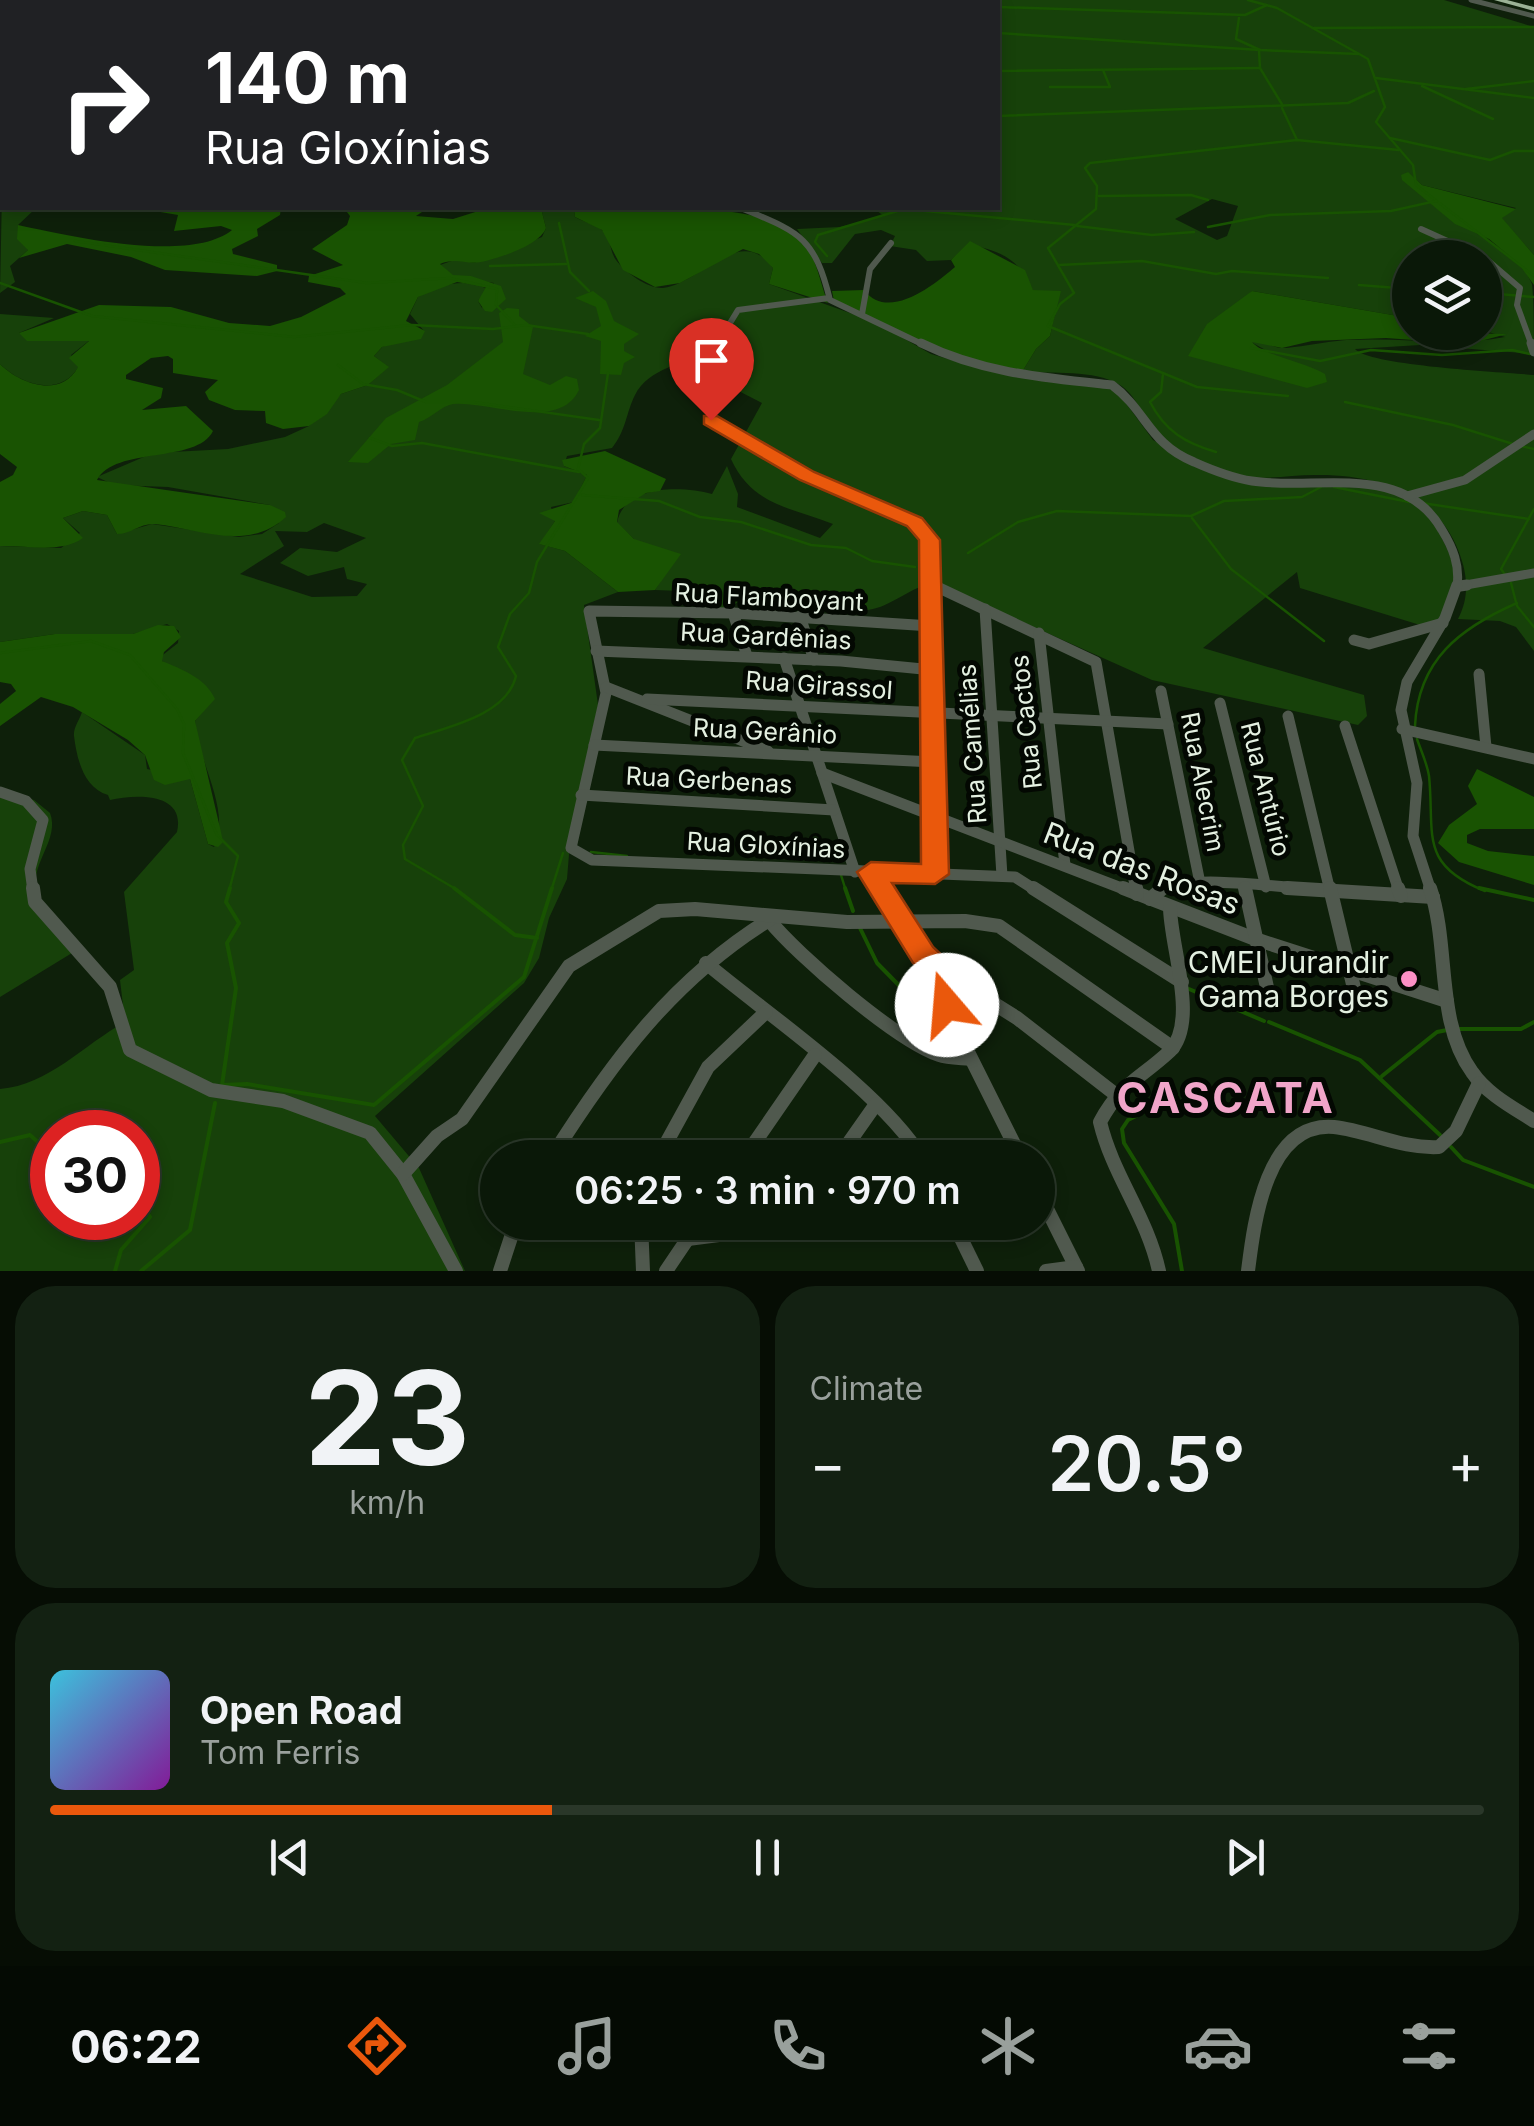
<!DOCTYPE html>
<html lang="en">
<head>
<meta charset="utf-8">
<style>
	body { margin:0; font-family:Inter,sans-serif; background:#132112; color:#f1f3f6; height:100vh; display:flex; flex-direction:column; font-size:38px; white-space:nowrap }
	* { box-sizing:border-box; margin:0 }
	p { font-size:32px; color:#99a09c }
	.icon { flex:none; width:55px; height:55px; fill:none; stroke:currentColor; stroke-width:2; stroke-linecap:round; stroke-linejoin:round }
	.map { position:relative; height:1271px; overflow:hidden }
	.side { display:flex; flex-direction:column; gap:15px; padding:15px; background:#060d04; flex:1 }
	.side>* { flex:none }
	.guide { position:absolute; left:0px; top:0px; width:1000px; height:210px; box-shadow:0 5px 15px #0003,0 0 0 2px #2a3729; background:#202124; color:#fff; overflow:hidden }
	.tools { position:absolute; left:1392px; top:240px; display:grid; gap:20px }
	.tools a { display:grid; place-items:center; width:110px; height:110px; border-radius:50%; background:#0a1808; box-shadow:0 5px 15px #0003,0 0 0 2px #2a3729; font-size:50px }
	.speed { position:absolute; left:30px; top:1110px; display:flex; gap:20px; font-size:50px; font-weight:700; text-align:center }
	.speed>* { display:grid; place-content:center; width:130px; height:130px; border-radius:50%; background:#0a1808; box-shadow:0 5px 15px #0003,0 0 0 2px #2a3729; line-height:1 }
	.speed .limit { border:15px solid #d22; background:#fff; color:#111 }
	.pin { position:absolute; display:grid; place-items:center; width:85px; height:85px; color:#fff; margin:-102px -42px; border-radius:50% 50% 50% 0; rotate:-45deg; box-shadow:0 0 10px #0007 }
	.pin .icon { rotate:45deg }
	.me { position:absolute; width:110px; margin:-55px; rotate:342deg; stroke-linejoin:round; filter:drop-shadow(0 0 8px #0008) }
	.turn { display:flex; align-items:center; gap:35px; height:210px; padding:0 40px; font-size:45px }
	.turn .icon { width:130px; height:130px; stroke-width:2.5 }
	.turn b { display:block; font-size:70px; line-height:85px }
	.big { font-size:75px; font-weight:600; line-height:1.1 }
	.side .tile { flex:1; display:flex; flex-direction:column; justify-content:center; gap:15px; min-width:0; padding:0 35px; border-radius:40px; background:#132112 }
	.side .dial { align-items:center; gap:0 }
	.dial b { font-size:130px; line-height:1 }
	.song { display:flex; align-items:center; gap:30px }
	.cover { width:120px; height:120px; border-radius:15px; background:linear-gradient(135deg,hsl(190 70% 55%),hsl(290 70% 35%)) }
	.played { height:10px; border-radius:5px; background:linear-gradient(90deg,#ea580c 35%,#2a3729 35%) }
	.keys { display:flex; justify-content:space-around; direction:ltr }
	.heat { display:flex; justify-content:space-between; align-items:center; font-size:55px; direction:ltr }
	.side .tiles { flex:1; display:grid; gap:15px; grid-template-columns:1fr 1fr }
	.tile:last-child { grid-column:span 2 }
	.trip { position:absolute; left:480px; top:1140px; width:575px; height:100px; border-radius:50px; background:#0a1808; box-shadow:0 5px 15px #0003,0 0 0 2px #2a3729; font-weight:600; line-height:100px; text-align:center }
	.dock { display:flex; height:160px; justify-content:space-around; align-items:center; background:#040a03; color:#99a09c }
	.dock .icon { width:70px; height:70px }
	.dock .current { color:#ea580c }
	.dock b { font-size:45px; color:#f1f3f6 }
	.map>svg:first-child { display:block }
	.green { fill:#17410a; fill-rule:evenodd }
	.forest { fill:#195302 }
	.water { fill:#185301 }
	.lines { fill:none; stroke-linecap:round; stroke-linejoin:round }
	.stream-far1 { stroke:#185301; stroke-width:2.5 }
	.stream { stroke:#185301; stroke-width:4 }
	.minor-far4 { stroke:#50594e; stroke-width:5 }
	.minor-far3 { stroke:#50594e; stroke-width:6 }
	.minor-far2 { stroke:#50594e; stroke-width:9 }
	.minor-far1 { stroke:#50594e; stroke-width:11 }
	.minor { stroke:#50594e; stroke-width:14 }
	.highway { fill:#9bb296; fill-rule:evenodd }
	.route { fill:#ea580c; stroke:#983908; stroke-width:2.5 }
	.poi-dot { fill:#fb8fc5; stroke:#030802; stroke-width:4 }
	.labels { text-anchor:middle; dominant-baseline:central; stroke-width:10; stroke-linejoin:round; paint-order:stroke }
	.street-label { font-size:25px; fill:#e4f0e1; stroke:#030802 }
	.near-street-label { font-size:30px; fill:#e4f0e1; stroke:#030802 }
	.near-poi-label { font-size:30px; fill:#e4f0e1; stroke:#030802; text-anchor:end }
	.near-district-label { font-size:42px; font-weight:bold; letter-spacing:2.5px; fill:#f1a5c9; stroke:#030802 }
</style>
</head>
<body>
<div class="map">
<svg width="1534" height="1271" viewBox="0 0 1534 1271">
	<rect width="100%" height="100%" fill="#0e200a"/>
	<g class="green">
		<path d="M875 0H1444L1534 27V255L1501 218 1516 208 1422 185 1407 172C1435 230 1509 232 1532 284 1534 300 1534 334 1534 354L1420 345 1355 349C1370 366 1503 372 1534 375V651L1516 627 1500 621 1458 619C1471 594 1467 570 1456 545 1432 491 1371 474 1315 475 1283 475 1255 483 1224 472 1198 463 1170 448 1153 428 1141 414 1136 395 1120 385 1094 369 1052 374 1022 372L1036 349 1050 336 1060 291H1033C1021 260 1000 250 969 245L951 260 927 261 916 250 890 246 895 236 881 230 855 234 832 263H822L797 229 840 227 884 216 874 209 878 208H998V2ZM1212 199 1238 206 1227 236 1217 240 1175 219ZM1410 258H1485V331L1505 337C1454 347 1403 337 1350 340 1334 340 1291 349 1281 348 1269 346 1263 339 1251 342L1269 352 1189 356 1252 291 1410 318Z"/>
		<path d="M2 191V208H36L18 225 28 250 10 266 15 282 0 293Z"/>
		<path d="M541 208H574L575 217C583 222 596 224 603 231 611 239 610 252 616 260 625 272 648 289 663 288 702 283 740 223 773 268L769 284 875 322 931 354 975 367 1114 387 1153 440 1221 477 1363 485 1408 498 1435 524 1450 555 1455 575 1443 620 1420 625 1300 588 1297 572 1203 648 1364 695 1367 716 1358 725 1152 680 936 583C913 586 901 599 880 607 846 619 783 605 751 591 728 608 734 614 699 607L707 592 655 590 661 581 634 539 617 523C624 484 682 486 712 494L727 466 738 494 737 507 820 538 833 524C789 507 752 505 731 459L762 403 729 386 737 368 706 363 710 348C686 364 648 368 635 395 626 413 626 431 612 448L567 456 564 466 587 475 574 502 551 507 555 521 540 544 565 551 618 592 584 605 598 705 571 830 567 879 549 918 539 958 524 983 375 1116 419 1168 465 1271H0V1089C49 1085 83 1045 125 1022L120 980 134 970 124 892 177 832C186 792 136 794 110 800L108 795C84 788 77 760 74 736 73 728 80 719 82 712L145 755 147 769 190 779 208 844 214 847C232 810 197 761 195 721L209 704 159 658 178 643 179 631 167 624 133 634H55L0 642V546L61 548 80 533 63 518 83 511 107 515 117 534 152 524 239 537 262 534 279 523 270 505 168 487 114 485 97 477 153 453 228 449 285 437 309 426 341 394 368 385 388 367 374 356 382 347 424 331 410 314 418 297C438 285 466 277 487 289L478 301 482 308 494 283 453 276 440 265 457 259 474 263 542 237 546 228ZM324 523 366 538 337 552 300 548 280 563 308 576 344 567 347 579 367 584 357 596 312 597 240 574 284 546 275 531 307 532ZM52 1132H138V1218H52Z"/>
		<path d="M0 314 54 318 19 333 43 341 90 340 71 355 79 366C61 398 21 385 0 364Z"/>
		<path d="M0 790 34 800 50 813C60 839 31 862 36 890 40 910 62 935 72 953L0 997Z"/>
	</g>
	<g class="forest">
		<path d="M1408 172 1422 185 1516 209 1502 218 1534 255V285L1518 263 1489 239 1455 224 1402 180 1401 175Z"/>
		<path d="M137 208H281L280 215 257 229 258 236 232 249 233 254 277 265V271L257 276 165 270 131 257 67 244 19 258 28 250 17 239 18 225C69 236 190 264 232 230L221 226 174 231 178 215Z"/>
		<path d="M344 208H428L416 216 453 219 488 208H541L546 228C540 245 500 258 481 262 466 265 456 257 440 264L453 275 471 276 501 286 506 299 492 312 485 311 478 301 486 287 457 282 418 297 406 321 425 331 421 339 382 347 374 356 389 367 368 385 341 394 327 414 309 426 283 429 266 423 265 411 235 410 209 400 205 392 218 380 173 373V359L168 356 151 358 126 375V379L163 388 161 398 142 410 186 406 213 431C197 464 115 446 97 480L270 505 285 512 286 517C248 552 199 529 155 524 140 523 131 534 117 534L107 515 83 511 63 518 83 538C60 554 27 545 0 546V482L13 475 17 467 0 454V364C20 384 61 399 78 367L69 358 89 341H27L19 333 99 305 171 307 229 323 270 326 301 317 346 294 340 288 308 282 309 276 343 265 312 249 347 225 350 216Z"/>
		<path d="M574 208C628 208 755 200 795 233 816 250 819 281 828 303L769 284 773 268 759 254 743 249 680 283 655 287 623 270 602 230 575 217Z"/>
		<path d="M970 241 1025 270 1033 290 1061 291 1050 336 1036 349 1022 372C956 367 894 325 834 301L832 291 864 290C888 322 934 285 955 267L951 260Z"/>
		<path d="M1252 291 1410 318V332L1507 334 1469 344 1386 338 1312 341 1282 348 1252 342C1264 356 1305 362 1325 374L1327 382 1307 388 1188 356 1207 324Z"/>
		<path d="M507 308 519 309V316L533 327 523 374 550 385 566 376 577 379 579 390C559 432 489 401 453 404 441 406 432 418 419 422L415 440 391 444 368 463 348 462 386 418 447 385 503 342 499 313Z"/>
		<path d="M605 451 666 479 660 491 646 493 619 510 617 522 634 539 681 554 655 590 618 592 565 551 539 544 555 521 539 513 574 502 587 475 564 466 562 460Z"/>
		<path d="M158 625 174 626 181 637 164 652 162 661C181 669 206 678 215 699L195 721 221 832 223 842 218 847 208 844 190 779 165 785 154 780 145 755 128 740 73 707 41 697 0 726V704L16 691 11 684 0 682V642L55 634H133Z"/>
		<path d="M1477 769 1534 797V829H1480L1467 835V843L1488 851 1534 856V885L1459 862 1438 843 1449 825 1477 804 1468 786Z"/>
	</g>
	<path class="water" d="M593 291 606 301 614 321 639 334 624 344V351L635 357 624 363 621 375 600 374 601 341 585 336 601 326 596 307 575 298Z"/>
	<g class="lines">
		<g class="stream-far1">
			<path d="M167 0 174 2"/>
			<path d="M450 0 473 2"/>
			<path d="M876 0 883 2"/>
			<path d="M1248 0 1277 8 1368 59 1385 107 1376 122 1413 165 1416 185 1534 276"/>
			<path d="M545 2 550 0"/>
			<path d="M998 7 1245 15 1267 5"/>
			<path d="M1239 18 1236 39 1260 50 1359 54"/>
			<path d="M1314 28 1534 27"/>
			<path d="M998 33 1260 50"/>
			<path d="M1259 51 1260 68 1283 106"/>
			<path d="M998 71 1260 68"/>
			<path d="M1376 78 1534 98"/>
			<path d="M1422 86 1493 119"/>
			<path d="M1050 87H1110L1103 70"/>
			<path d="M1466 89 1534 81"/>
			<path d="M1282 108 1297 140"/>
			<path d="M998 116 1348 103 1374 91"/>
			<path d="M1390 138 1490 160 1514 151H1534"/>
			<path d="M1099 196 1191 195 1208 200"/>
			<path d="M559 223 570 272 589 291"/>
			<path d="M1077 226 1152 235 1194 232"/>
			<path d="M1208 227 1270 215 1391 211 1436 201"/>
			<path d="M75 241 367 283 450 278 497 289 496 305 516 326"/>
			<path d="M827 256 815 242 818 235 904 209 1075 225"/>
			<path d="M1059 265 1142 261 1216 274 1232 271 1328 278"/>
			<path d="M490 266 566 264"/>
			<path d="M0 283 92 316 294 337 412 325 493 329 526 325 588 334"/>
			<path d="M1359 285 1410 289"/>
			<path d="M1485 293 1534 297"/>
			<path d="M1251 348 1320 361 1371 350 1442 355 1512 350 1530 354"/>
			<path d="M338 365 363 384 397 390 426 402H473L599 420"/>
			<path d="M1163 374 1161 392 1150 402C1165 431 1185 443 1216 452"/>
			<path d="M1288 396 1197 387 1048 326 1060 304 1074 293 1048 248 1096 209 1097 186 1085 168 1090 163 1297 140 1399 150"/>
			<path d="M1345 402 1453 425 1513 444"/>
			<path d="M370 438 392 446 422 443 579 472"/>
			<path d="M1521 446 1534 449"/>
			<path d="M1334 487 1409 502"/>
			<path d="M582 495 659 501 700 517 741 522 811 545 846 548 872 561 915 567"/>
			<path d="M1422 503 1529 519"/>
			<path d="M1192 518 1231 569 1324 641"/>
			<path d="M968 553 1018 522 1057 511 1191 516 1224 501 1302 497 1321 487"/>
			<path d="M1506 576 1501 569 1534 509"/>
			<path d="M1511 583 1517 606 1534 627"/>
			<path d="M0 653 91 641 130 655 177 709 184 724 183 753 211 821 217 835 238 856 229 891"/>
			<path d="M1415 726C1418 660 1460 628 1517 603"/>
			<path d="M1417 739C1421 751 1427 763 1429 776 1435 834 1418 864 1485 891"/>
			<path d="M591 852 627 856"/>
			<path d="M841 875 846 891"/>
			<path d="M459 891 405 859 403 845 423 806 402 760 415 738C448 727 507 715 516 676L498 647 510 614 529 593 537 562 588 478 578 469 584 444 600 428 608 373"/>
			<path d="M551 891 563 853"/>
		</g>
		<g class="stream">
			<path d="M230 888 226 902 239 923 227 943 236 988 222 1085 247 1084 374 1105 524 977 552 888"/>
			<path d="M454 888 515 935 537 938"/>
			<path d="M845 888 853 911"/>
			<path d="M1479 888 1534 900"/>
			<path d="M860 928 877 963 929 1016"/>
			<path d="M1189 989 1264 1021"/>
			<path d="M1269 1022 1360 1060 1440 1135"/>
			<path d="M1458 1029H1521L1534 1022"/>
			<path d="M1382 1076 1437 1032 1447 1030"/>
			<path d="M1177 1096 1128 1120 1122 1129 1124 1143 1174 1224 1182 1271"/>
			<path d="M0 1142 30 1135 40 1144 47 1175 52 1176"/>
			<path d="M1451 1147 1463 1160 1534 1187"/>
			<path d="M115 1271 121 1250 150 1217 138 1200"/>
			<path d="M141 1271 190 1230 215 1103"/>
		</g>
		<path class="minor-far4" d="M1471 0 1534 16"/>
		<g class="minor-far3">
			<path d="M741 208C798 232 814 235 830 300L926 346"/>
			<path d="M1421 229 1485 258"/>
			<path d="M1485 258 1520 288 1517 305 1532 346"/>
			<path d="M862 314 870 269 891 243"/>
			<path d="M716 346 738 310 829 298"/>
		</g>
		<g class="minor-far2">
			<path d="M717 343C686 395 713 379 713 422L807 476 915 522 927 534 928 587"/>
			<path d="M921 343C982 373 1045 378 1112 385 1146 410 1149 444 1194 462 1212 470 1232 478 1252 481 1316 491 1403 461 1442 530 1453 548 1460 565 1457 587"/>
			<path d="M1531 343 1534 352"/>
			<path d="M1407 496 1465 480 1534 434"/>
			<path d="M931 584 938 587"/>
			<path d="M1460 586 1534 573"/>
		</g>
		<g class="minor-far1">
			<path d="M928 585 935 874"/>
			<path d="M933 585 1096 662 1136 891"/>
			<path d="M1460 586 1467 585"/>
			<path d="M985 609 1002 876"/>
			<path d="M733 613 747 656"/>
			<path d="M800 616 814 660"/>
			<path d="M931 626 733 613 589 611 606 693 571 848 592 860 1015 877 1037 891"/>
			<path d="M1039 633 1065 865"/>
			<path d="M1354 640 1369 644 1443 623"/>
			<path d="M596 651 841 661 933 670"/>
			<path d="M784 658 855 872"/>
			<path d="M1479 674 1486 747"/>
			<path d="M606 687 768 751"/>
			<path d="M1161 691 1200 883"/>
			<path d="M647 699 1168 724"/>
			<path d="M1220 703 1266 887"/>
			<path d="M1288 716 1330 891"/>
			<path d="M1345 726 1399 891"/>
			<path d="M1402 729 1534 759"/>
			<path d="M594 745 933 762"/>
			<path d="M822 773 1129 891"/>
			<path d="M0 792 26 801 43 820 30 869 33 891"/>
			<path d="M581 795 834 810"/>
			<path d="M871 872 883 891"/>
			<path d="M1245 886 1246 891"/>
			<path d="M1160 891C1183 872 1295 889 1329 891"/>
			<path d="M1431 891 1413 836 1417 783 1401 710 1407 682 1445 618 1457 585"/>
		</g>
		<g class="minor">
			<path d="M33 888 35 902 110 987 130 1050 211 1090 283 1101 370 1133 403 1174 456 1271"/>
			<path d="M882 888 932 965 1017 1018 1115 1094"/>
			<path d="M1033 888 1182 982"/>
			<path d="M1123 888 1255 939 1447 1001"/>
			<path d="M1136 888 1137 894"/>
			<path d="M1245 888 1270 1001"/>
			<path d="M1287 888 1433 897"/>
			<path d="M1330 888 1358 1005"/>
			<path d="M1398 888 1401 896"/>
			<path d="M1430 888C1450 946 1435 1021 1472 1072 1487 1094 1512 1107 1534 1121"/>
			<path d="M1150 899 1163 888"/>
			<path d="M769 920C798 956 896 1040 939 1055 948 1058 961 1058 970 1059"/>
			<path d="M706 963C768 1015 882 1092 922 1158"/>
			<path d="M952 978 945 995 951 1018 1021 1158"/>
			<path d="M551 1158C611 1063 672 980 769 920L767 916"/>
			<path d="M658 1158 708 1067 766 1012"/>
			<path d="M744 1158 815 1055"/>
			<path d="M838 1158 876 1104"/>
			<path d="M403 1174 437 1136 462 1119 569 966 659 911 695 909 847 922 965 921 999 926 1173 1048"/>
			<path d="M1038 1191 1078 1271"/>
			<path d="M641 1222 643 1271"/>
			<path d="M953 1222 977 1271"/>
			<path d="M688 1239 820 1222"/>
			<path d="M500 1271 516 1222"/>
			<path d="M666 1271 699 1222"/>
			<path d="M1046 1271 1076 1267"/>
			<path d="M1159 1271C1147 1216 1113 1176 1100 1122 1121 1083 1140 1079 1170 1051 1199 1021 1170 945 1170 907"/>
			<path d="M1248 1271C1254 1223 1266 1121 1334 1127 1370 1131 1401 1149 1439 1147L1456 1131 1479 1083"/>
		</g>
		<path class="highway" d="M1494 0H1507L1534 7V11Z"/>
	</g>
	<path class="route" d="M704 416H717L814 472 922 518 940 540 949 874 935 884 892 883 933 947 966 978 957 1014 947 1017 936 1014 930 995 936 982 913 963 857 872 871 862 921 864 919 540 907 526 800 480 704 424Z"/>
	<circle class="poi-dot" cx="1409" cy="979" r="10"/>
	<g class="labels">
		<g class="street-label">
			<text transform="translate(769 597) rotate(3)">Rua Flamboyant</text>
			<text transform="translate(766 636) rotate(3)">Rua Gardênias</text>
			<text transform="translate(819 685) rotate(4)">Rua Girassol</text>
			<text transform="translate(1026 722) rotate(-96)">Rua Cactos</text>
			<text transform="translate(765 731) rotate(3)">Rua Gerânio</text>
			<text transform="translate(972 744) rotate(-94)">Rua Camélias</text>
			<text transform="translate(709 780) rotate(3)">Rua Gerbenas</text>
			<text transform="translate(1203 782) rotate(79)">Rua Alecrim</text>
			<text transform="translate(1266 789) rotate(76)">Rua Antúrio</text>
			<text transform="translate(766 845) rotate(3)">Rua Gloxínias</text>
		</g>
		<g class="near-street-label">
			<text transform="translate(1142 868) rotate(21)">Rua das Rosas</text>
		</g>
		<g class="near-poi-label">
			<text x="1389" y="962">CMEI Jurandir<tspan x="1389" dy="34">Gama Borges</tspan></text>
		</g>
		<g class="near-district-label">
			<text x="1226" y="1097">CASCATA</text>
		</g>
	</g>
</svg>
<div class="tools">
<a><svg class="icon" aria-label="layers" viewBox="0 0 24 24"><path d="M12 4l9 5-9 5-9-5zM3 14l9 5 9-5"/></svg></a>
</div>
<div class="speed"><div class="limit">30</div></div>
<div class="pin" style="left:711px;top:420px;background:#d93025"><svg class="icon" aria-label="arrive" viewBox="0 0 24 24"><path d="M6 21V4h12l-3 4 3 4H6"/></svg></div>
<svg class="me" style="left:947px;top:1005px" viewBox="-20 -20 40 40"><circle r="19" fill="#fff"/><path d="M0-13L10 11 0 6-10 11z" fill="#ea580c"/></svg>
<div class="trip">06:25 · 3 min · 970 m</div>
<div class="guide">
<div class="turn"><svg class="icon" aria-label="right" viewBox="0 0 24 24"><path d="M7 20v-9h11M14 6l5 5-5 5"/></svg><div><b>140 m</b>Rua Gloxínias</div></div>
</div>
</div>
<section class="side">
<div class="tiles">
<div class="tile dial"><b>23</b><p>km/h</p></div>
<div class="tile"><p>Climate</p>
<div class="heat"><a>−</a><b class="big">20.5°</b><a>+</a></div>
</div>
<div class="tile">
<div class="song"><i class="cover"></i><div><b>Open Road</b><p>Tom Ferris</p></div></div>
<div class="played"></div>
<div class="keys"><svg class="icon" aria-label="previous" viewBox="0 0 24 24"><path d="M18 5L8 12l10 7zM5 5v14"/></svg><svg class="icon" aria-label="pause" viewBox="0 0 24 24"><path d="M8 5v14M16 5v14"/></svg><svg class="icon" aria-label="next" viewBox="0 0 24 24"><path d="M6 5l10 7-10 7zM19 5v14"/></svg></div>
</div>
</div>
</section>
<nav class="dock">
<b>06:22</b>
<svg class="icon current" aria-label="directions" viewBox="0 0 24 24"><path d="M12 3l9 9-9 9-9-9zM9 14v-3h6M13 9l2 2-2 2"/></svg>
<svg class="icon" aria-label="music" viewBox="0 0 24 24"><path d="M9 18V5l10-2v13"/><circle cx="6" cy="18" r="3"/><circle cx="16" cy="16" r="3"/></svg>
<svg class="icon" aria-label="phone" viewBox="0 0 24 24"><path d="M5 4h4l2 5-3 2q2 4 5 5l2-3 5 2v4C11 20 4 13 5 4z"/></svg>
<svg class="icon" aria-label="climate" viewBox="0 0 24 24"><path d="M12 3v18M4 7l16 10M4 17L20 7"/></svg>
<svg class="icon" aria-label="car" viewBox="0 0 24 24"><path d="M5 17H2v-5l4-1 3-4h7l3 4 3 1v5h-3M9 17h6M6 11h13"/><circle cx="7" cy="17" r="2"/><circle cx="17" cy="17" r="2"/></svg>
<svg class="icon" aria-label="filters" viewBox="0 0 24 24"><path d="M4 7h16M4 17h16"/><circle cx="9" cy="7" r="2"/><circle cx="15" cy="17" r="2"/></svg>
</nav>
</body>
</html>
